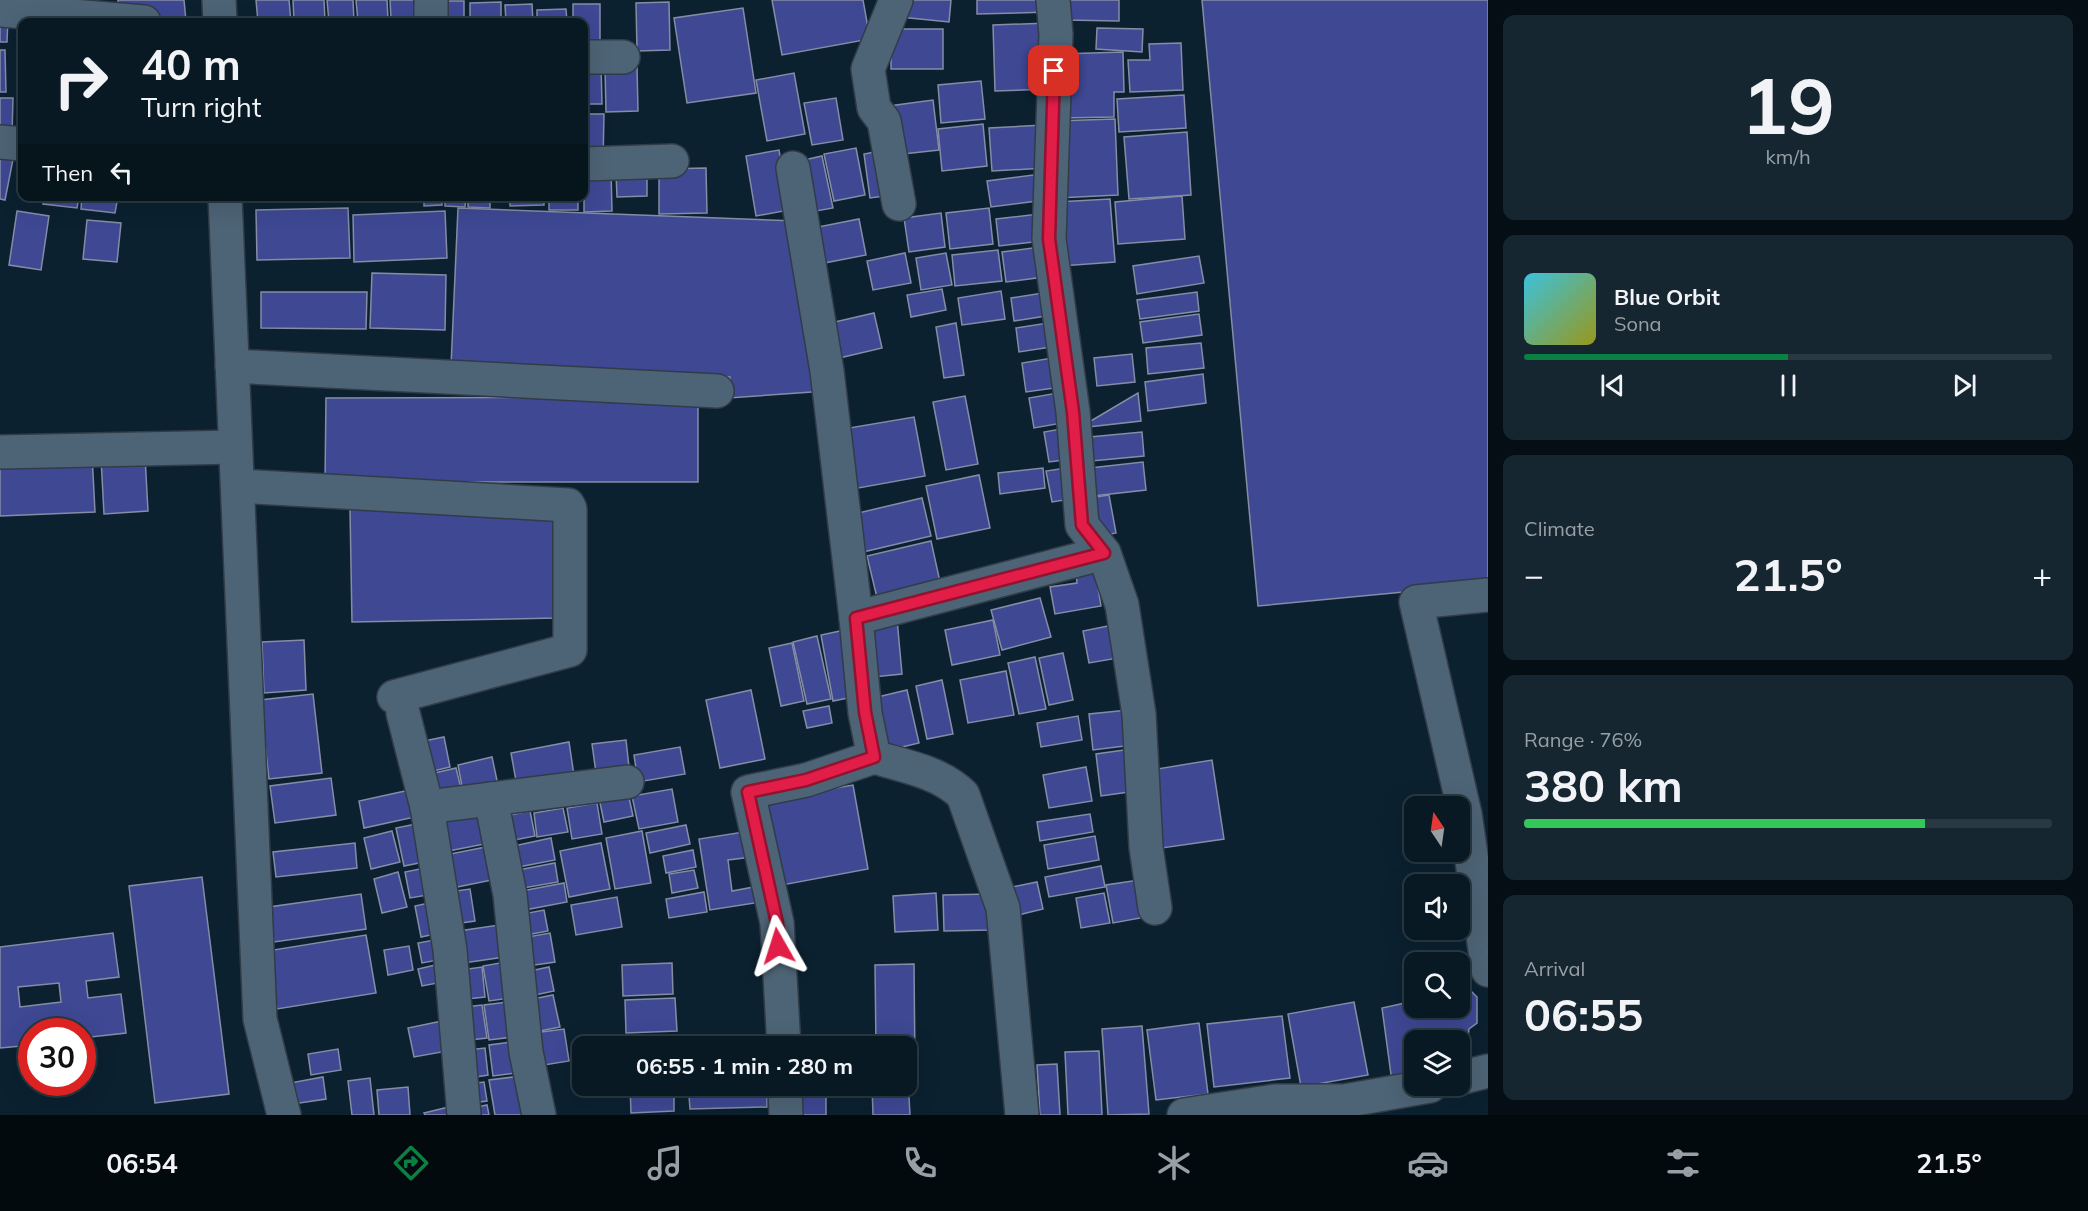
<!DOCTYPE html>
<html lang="en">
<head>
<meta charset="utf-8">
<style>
	body { margin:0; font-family:Mulish,sans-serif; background:#162631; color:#f1f3f6; height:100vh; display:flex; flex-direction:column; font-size:22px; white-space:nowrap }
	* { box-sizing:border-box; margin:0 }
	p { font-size:20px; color:#98a0a6 }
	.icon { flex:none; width:33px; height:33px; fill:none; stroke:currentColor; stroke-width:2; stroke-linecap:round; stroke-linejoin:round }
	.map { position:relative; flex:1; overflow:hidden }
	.details { display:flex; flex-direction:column; gap:15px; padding:15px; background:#040e14; width:600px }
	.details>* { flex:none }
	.top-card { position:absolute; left:18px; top:18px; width:570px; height:183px; border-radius:12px; box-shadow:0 6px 24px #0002,0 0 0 2px #293841; background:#081924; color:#f1f3f6; overflow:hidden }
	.needle { width:39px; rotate:347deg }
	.fabs { position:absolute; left:1404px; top:796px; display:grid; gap:12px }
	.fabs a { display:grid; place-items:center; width:66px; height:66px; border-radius:12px; background:#081924; box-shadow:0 6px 24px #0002,0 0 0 2px #293841; font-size:30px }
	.speed { position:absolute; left:18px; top:1018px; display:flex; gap:12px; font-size:30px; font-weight:700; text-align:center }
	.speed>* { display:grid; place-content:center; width:78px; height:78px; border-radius:50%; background:#081924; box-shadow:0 6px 24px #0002,0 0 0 2px #293841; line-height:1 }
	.speed .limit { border:9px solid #d22; background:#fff; color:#111 }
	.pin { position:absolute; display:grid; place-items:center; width:51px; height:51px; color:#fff; margin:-26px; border-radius:12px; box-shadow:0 3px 9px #0006 }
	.me { position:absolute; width:66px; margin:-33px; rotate:354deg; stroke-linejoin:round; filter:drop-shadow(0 0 4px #0008) }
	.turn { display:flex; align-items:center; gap:21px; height:126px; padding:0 24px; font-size:27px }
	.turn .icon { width:78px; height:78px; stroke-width:2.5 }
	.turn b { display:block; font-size:42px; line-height:51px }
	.then { display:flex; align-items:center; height:57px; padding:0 24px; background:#0003; gap:12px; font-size:22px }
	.big { font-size:45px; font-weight:700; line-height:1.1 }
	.details .widget { flex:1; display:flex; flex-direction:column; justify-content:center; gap:9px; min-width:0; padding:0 21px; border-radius:12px; background:#162631 }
	.details .dial { align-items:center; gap:0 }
	.dial b { font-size:78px; line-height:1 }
	.song { display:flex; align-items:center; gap:18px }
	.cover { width:72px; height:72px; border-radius:9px; background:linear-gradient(135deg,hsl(190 70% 55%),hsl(60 70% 35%)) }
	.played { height:6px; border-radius:3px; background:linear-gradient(90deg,#0b8043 50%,#293841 50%) }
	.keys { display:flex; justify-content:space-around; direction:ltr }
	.heat { display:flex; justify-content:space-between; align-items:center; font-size:33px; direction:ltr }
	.charge { height:9px; border-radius:4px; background:linear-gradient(90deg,#34c759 76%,#293841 0) }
	.trip { position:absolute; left:572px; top:1036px; width:345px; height:60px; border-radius:12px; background:#081924; box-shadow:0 6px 24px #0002,0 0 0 2px #293841; font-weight:700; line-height:60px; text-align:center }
	.tabs { display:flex; height:96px; justify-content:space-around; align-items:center; background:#030a0e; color:#98a0a6 }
	.tabs .icon { width:42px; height:42px }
	.tabs .current { color:#0b8043 }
	.tabs b { font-size:27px; color:#f1f3f6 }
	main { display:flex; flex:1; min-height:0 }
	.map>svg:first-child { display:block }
	.building { fill:#3e4893; stroke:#858ca6; stroke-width:1.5; fill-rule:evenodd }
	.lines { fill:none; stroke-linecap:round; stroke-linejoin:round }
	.minor-casing { stroke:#313c48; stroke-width:36 }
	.minor { stroke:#4d6476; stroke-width:33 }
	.route-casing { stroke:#92132f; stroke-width:15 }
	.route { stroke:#e11d48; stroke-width:10 }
</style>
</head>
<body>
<main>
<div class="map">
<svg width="1488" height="1115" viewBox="0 0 1488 1115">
	<rect width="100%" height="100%" fill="#0b2130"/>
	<g class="building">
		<path d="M118 0H184L186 21 117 15Z"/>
		<path d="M256 0H289L291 22H258Z"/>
		<path d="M293 0H324L325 21 294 22Z"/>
		<path d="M327 0H353L354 22H329Z"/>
		<path d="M356 0H387L388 20 358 22Z"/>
		<path d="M390 0H426L427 16 391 18Z"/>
		<path d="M772 0H863L870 39 782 55Z"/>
		<path d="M901 0H951L949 22 900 17Z"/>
		<path d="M977 0H1050V12L977 14Z"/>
		<path d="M1065 0H1119V21L1065 20Z"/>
		<path d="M1202 0H1488V584L1258 606Z"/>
		<rect x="438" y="1" width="26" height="21"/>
		<path d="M501 2V22H470V3Z"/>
		<path d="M669 2 670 50 637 51 636 3Z"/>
		<path d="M532 4 533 22H506L505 5Z"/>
		<path d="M573 4H600V52H584V22H573Z"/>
		<path d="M743 8 756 93 687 103 674 18Z"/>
		<path d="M566 9 567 22H537V10Z"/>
		<path d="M0 17H8L7 42H0Z"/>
		<path d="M1049 23 1051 89 995 91 993 25Z"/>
		<path d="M1097 28 1143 29 1142 52 1096 49Z"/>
		<rect x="891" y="29" width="52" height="40"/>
		<path d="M1181 43 1183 90 1130 92 1128 60H1150L1149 44Z"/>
		<path d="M0 50H5L6 92H0Z"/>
		<path d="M1123 52 1124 92H1114V117L1061 118 1060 54Z"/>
		<path d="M584 65H601L602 104H584Z"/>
		<path d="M637 66 638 111 606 112 605 67Z"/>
		<path d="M21 68H22V112H20Z"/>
		<path d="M794 73 805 134 767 141 756 80Z"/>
		<path d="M981 81 985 119 941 123 938 85Z"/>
		<path d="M1184 95 1186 128 1119 132 1117 99Z"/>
		<path d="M0 98H13L12 135H0Z"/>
		<path d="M836 98 843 140 812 145 804 103Z"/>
		<path d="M933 100 939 150 894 155 889 106Z"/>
		<path d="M584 114H604L603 163H584Z"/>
		<path d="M1115 119 1118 195 1057 198 1054 121Z"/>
		<path d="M983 124 987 166 942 171 938 129Z"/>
		<path d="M1043 125 1045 168 992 171 989 128Z"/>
		<path d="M1187 132 1191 195 1129 199 1124 137Z"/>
		<path d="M0 146 15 149 5 200 0 199Z"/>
		<path d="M856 148 865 195 834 201 824 154Z"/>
		<path d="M779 150 789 210 756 216 746 156Z"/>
		<path d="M885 150 892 195 870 198 864 154Z"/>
		<path d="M822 156 833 208 805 213 795 162Z"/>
		<path d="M706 168 707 213 659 214V169Z"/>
		<path d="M611 170 612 211 584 212V171Z"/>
		<path d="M647 173V196L617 197 616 174Z"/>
		<path d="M1041 174 1045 200 991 207 987 181Z"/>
		<path d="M44 196H79L77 208 43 204Z"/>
		<path d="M82 196H118L115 213 81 209Z"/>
		<path d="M258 196H285V198L258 201Z"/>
		<path d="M294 196H327V199L294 202Z"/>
		<path d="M392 196H422V198L392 201Z"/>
		<path d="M424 196H441L442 205 424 206Z"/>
		<path d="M445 196H466L465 207 445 206Z"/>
		<path d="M468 196H490V208L468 207Z"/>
		<path d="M510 196H544V205L510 206Z"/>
		<rect x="549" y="196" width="29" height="14"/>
		<path d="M1182 196 1185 239 1118 244 1115 202Z"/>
		<path d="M1110 199 1115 262 1061 266 1057 202Z"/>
		<path d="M348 208 350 258 257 260 256 210Z"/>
		<path d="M458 208 797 221 826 391 729 398 730 377 451 366Z"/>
		<path d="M989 208 993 244 950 249 946 213Z"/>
		<path d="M17 211 49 216 41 270 9 265Z"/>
		<path d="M445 211 447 258 354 262 353 215Z"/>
		<path d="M941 213 945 247 909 252 904 218Z"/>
		<path d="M1039 214 1042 241 999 246 996 219Z"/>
		<path d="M859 219 866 255 814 265 808 229Z"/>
		<path d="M87 220 121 223 117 262 83 259Z"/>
		<path d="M1040 247 1044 277 1006 282 1002 252Z"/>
		<path d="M998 250 1002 281 955 286 952 255Z"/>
		<path d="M905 253 911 283 873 290 867 261Z"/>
		<path d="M946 253 952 285 921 290 916 258Z"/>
		<path d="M1199 256 1204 283 1137 294 1133 266Z"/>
		<path d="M372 273 446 275 445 330 370 328Z"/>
		<path d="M942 289 946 310 911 317 907 295Z"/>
		<path d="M1001 291 1005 319 962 325 958 298Z"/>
		<path d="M261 292H367L366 329 261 328Z"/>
		<path d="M1049 292 1052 315 1014 321 1011 298Z"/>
		<path d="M1197 292 1199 311 1140 319 1137 300Z"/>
		<path d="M874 313 882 348 835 359 826 324Z"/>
		<path d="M1199 314 1202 335 1143 343 1140 322Z"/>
		<path d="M1054 322 1057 346 1019 352 1016 328Z"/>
		<path d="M956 323 964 375 944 378 936 327Z"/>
		<path d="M1201 343 1204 368 1148 374 1146 348Z"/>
		<path d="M1132 354 1135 382 1097 386 1094 358Z"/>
		<path d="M1064 356 1068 386 1026 392 1022 363Z"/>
		<path d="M1203 374 1206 403 1148 411 1145 382Z"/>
		<path d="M1063 392 1068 422 1034 428 1029 398Z"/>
		<path d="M1138 393 1141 421 1079 428Z"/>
		<path d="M965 396 978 464 946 470 933 402Z"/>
		<path d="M698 397V482H325L326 398Z"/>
		<path d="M914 417 925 476 853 489 843 429Z"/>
		<path d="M1066 428 1071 459 1049 462 1044 432Z"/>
		<path d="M1142 432 1144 456 1081 462 1079 438Z"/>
		<path d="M92 454 95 512 0 516V462Z"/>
		<path d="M145 456 148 511 104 514 101 458Z"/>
		<path d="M1143 462 1146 490 1084 497 1081 469Z"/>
		<path d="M1072 467 1078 498 1052 502 1046 471Z"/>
		<path d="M1043 468 1045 488 1000 494 998 473Z"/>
		<path d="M979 475 990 528 937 539 926 486Z"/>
		<path d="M1109 495 1116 533 1095 537 1089 498Z"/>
		<path d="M922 498 931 536 863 552 854 514Z"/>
		<path d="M555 504 557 618 352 622 350 509Z"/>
		<path d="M931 541 942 591 879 606 867 556Z"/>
		<path d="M1095 570 1101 606 1055 614 1050 587 1077 583 1076 573Z"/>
		<path d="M1040 598 1051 637 1002 650 991 610Z"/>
		<path d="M897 619 902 674 873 677 867 622Z"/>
		<path d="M993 620 1000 655 952 665 945 630Z"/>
		<path d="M1118 624 1124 657 1089 663 1083 631Z"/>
		<path d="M845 630 858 696 833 701 821 635Z"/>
		<path d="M817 636 831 699 807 704 793 642Z"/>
		<path d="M304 640 306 690 264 693 262 642Z"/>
		<path d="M792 643 804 701 781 706 769 648Z"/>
		<path d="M1063 653 1073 700 1049 705 1039 658Z"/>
		<path d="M1035 657 1046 709 1019 714 1008 663Z"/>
		<path d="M1006 671 1014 715 968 723 960 680Z"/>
		<path d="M942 680 953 734 927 739 916 686Z"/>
		<path d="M751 690 765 759 720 768 706 700Z"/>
		<path d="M907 690 919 743 881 752 869 699Z"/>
		<path d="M313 694 322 773 269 779 260 700Z"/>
		<path d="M829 706 832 723 807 728 803 711Z"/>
		<path d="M1128 710 1132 745 1093 750 1089 714Z"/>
		<path d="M1078 716 1082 740 1041 747 1037 723Z"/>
		<path d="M444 737 450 767 421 774 414 743Z"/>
		<path d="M626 740 630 776 597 780 592 744Z"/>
		<path d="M569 742 575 782 518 792 511 753Z"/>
		<path d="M680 747 685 774 638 782 634 755Z"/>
		<path d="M1131 749 1136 791 1101 796 1096 754Z"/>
		<path d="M492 757 499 790 464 797 458 765Z"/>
		<path d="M1212 760 1224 839 1162 848 1151 770Z"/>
		<path d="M1086 767 1092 801 1049 808 1043 775Z"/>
		<path d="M456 768 463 797 433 804 426 775Z"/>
		<path d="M331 778 336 815 275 823 270 786Z"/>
		<path d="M853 785 868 869 777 886 761 801Z"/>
		<path d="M419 788 424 815 364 828 359 801Z"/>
		<path d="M672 789 678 822 639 829 632 796Z"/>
		<path d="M628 793 633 816 604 822 599 798Z"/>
		<path d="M597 803 602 834 572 839 567 808Z"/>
		<path d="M489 808 495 842 438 853 432 818Z"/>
		<path d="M563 808 568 832 537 837 534 813Z"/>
		<path d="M530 811 535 836 504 842 500 817Z"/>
		<path d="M1090 814 1093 832 1040 841 1037 822Z"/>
		<path d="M426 822 434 860 404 866 396 828Z"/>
		<path d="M686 825 690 844 650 853 646 833Z"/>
		<path d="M756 830 760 856 728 860 732 891 764 885 767 901 710 910 699 839Z"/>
		<path d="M392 831 400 862 371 869 364 838Z"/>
		<path d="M642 831 651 883 615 889 606 838Z"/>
		<path d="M1095 836 1099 860 1048 869 1044 845Z"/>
		<path d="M551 838 555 860 513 868 509 847Z"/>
		<path d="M355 843 357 868 276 877 273 852Z"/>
		<path d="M601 843 610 889 569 897 560 851Z"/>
		<path d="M491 846 497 879 447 889 440 856Z"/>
		<path d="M693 850 696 867 666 873 663 856Z"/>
		<path d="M555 863 558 882 512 890 508 872Z"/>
		<path d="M435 866 440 893 410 898 405 872Z"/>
		<path d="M1101 866 1105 887 1049 897 1045 877Z"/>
		<path d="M694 870 698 888 672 893 669 874Z"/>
		<path d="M398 872 407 907 382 913 374 879Z"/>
		<path d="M202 877 229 1094 155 1103 129 886Z"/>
		<path d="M1139 880 1146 917 1113 923 1106 885Z"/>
		<path d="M1037 882 1043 909 1018 915 1012 887Z"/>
		<path d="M564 883 567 902 514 912 511 893Z"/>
		<path d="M470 889 475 921 447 925 442 893Z"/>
		<path d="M704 892 707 912 669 918 666 899Z"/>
		<path d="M936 893 938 930 895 932 893 896Z"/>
		<path d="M1104 893 1110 923 1081 928 1076 898Z"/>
		<path d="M361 894 366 929 274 942 269 907Z"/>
		<path d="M990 894 991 930 944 931 943 895Z"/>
		<path d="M617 897 622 927 576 935 571 905Z"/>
		<path d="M438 901 444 932 421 937 415 906Z"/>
		<path d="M544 910 548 931 516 937 512 916Z"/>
		<path d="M499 925 504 957 457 964 452 932Z"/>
		<path d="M113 933 119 977 86 981 88 998 121 994 126 1033 82 1038V1032H32V1045L0 1048V947ZM59 983 61 1002 20 1007 18 987Z"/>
		<path d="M550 933 555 962 521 967 516 939Z"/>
		<path d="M366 935 376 993 277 1009 267 951Z"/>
		<path d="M445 938 449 958 422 963 418 943Z"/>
		<path d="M409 946 413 970 388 975 384 950Z"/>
		<path d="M511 961 516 997 489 1001 483 966Z"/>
		<path d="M444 963 448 981 422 986 418 969Z"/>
		<path d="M672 963 673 994 623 996 622 965Z"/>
		<path d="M914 964 915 1064H906V1047H876L875 965Z"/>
		<path d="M482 967 485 997 457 1000 454 971Z"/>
		<path d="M549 967 554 991 525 997 520 973Z"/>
		<path d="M1470 990 1477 997V1023L1469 1029 1464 1071 1460 1072V1041H1414V1079L1392 1082 1382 1008 1414 1001V1008H1460V992Z"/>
		<path d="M553 995 560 1027 530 1033 523 1001Z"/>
		<path d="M675 998 677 1031 626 1033 625 1000Z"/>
		<path d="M516 1001 521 1036 489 1040 484 1005Z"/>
		<path d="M1354 1002 1368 1075 1301 1087 1288 1014Z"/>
		<path d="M482 1005 487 1038 461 1041 456 1008Z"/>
		<path d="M1282 1016 1290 1078 1214 1087 1207 1024Z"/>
		<path d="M447 1020 453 1050 414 1057 408 1028Z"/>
		<path d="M1199 1023 1208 1094 1156 1100 1147 1030Z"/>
		<path d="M1142 1026 1149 1114 1108 1115 1102 1029Z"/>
		<path d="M564 1029 569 1061 532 1067 526 1034Z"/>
		<path d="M676 1036V1047H623L622 1039Z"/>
		<path d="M519 1041 524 1072 493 1076 489 1045Z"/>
		<path d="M485 1048 488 1075 463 1079 459 1051Z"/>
		<path d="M338 1049 341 1070 311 1075 308 1054Z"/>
		<path d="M1099 1051 1102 1115H1068L1065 1052Z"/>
		<path d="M1057 1064 1060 1115H1040L1037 1065Z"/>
		<path d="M529 1075 534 1115H495L489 1080Z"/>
		<path d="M323 1077 326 1099 293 1104 290 1083Z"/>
		<path d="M370 1078 374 1115H352L348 1081Z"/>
		<path d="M906 1078H908L910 1115H873L872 1086H906Z"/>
		<path d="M484 1082 487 1101 465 1104 462 1085Z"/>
		<path d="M630 1086H674V1111L631 1113Z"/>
		<path d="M680 1086H782V1088L680 1090Z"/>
		<path d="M793 1086H826V1115H794Z"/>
		<path d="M408 1087 410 1115H379L377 1090Z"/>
		<path d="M767 1093V1107L690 1109 689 1096Z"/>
		<path d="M457 1105 459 1115H425L424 1113Z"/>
		<path d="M487 1105 489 1115H468L467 1109Z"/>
	</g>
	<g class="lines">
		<defs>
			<g id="minor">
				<path d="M219 0 220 22"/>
				<path d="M896 0 868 69 874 108 884 121 899 204"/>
				<path d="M0 10 144 22"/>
				<path d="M431 22V0"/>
				<path d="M584 57H623"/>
				<path d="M0 142 22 144"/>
				<path d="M584 164 672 161"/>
				<path d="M793 168 827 371 856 618"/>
				<path d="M225 196 260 1019 284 1115"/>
				<path d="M232 366 717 391"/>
				<path d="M0 452 235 447"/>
				<path d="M239 486 568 505 570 509V650L394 697"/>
				<path d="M1104 553 1122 605 1139 714 1146 847 1155 908"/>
				<path d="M1488 595 1416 602 1465 814 1488 970"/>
				<path d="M403 713 427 807 450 950 464 1115"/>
				<path d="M874 757C904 766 940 772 963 795L1003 908 1022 1115"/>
				<path d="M491 799 510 895 526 1052 539 1115"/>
				<path d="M427 807 627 782"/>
				<path d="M784 1047 777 923 748 792 806 780 874 757 865 713 856 618 1104 553 1082 525 1073 412 1049 239 1056 34 1053 0"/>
				<path d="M1460 1078 1488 1071"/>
				<path d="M785 1086 786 1115"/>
				<path d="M1184 1115 1274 1101H1344L1430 1086"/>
			</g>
		</defs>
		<use href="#minor" class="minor-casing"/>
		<use href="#minor" class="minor"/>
	</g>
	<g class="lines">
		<defs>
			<path id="route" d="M778 946 777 923 748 792 806 780 874 757 865 712 856 618 1104 553 1082 525 1073 412 1049 239 1054 71"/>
		</defs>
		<use href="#route" class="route-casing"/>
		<use href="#route" class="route"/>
	</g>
</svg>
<div class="fabs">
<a><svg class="needle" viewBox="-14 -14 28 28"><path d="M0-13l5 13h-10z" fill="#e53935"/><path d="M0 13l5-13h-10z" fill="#98a0a6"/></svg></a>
<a><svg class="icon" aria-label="sound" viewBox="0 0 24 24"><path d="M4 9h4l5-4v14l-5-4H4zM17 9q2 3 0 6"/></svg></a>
<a><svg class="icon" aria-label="search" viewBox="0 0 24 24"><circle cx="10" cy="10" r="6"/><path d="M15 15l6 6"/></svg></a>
<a><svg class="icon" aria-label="layers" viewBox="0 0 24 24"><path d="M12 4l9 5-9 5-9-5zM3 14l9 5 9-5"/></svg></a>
</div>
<div class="speed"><div class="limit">30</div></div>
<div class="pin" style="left:1054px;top:71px;background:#d93025"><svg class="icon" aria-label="arrive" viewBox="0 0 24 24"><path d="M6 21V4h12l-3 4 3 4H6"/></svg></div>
<svg class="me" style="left:778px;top:946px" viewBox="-20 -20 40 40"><path d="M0-17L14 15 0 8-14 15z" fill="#e11d48" stroke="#fff" stroke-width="4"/></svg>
<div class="trip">06:55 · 1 min · 280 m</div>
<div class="top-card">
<div class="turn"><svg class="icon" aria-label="right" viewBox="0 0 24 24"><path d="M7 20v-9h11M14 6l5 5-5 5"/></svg><div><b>40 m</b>Turn right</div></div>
<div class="then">Then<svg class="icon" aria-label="left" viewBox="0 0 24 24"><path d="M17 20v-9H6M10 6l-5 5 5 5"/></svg></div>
</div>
</div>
<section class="details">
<div class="widget dial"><b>19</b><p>km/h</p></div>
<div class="widget">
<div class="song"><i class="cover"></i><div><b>Blue Orbit</b><p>Sona</p></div></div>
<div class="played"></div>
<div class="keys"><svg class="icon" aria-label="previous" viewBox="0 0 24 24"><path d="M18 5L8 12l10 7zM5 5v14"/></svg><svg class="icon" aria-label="pause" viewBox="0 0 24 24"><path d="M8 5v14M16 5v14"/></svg><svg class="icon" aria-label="next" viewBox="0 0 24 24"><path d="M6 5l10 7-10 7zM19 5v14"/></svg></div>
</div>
<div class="widget"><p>Climate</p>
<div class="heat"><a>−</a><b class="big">21.5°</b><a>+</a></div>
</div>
<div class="widget"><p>Range · 76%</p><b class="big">380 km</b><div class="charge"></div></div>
<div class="widget"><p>Arrival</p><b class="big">06:55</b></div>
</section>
</main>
<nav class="tabs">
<b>06:54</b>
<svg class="icon current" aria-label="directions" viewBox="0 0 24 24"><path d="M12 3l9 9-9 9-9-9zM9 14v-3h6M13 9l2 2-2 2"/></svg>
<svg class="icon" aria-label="music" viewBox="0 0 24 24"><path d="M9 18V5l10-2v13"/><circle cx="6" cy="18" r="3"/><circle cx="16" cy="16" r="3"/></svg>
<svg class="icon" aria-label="phone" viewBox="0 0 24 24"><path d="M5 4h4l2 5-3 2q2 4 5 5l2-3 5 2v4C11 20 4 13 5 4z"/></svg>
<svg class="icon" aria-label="climate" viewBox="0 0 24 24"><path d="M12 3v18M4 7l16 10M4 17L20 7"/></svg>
<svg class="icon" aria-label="car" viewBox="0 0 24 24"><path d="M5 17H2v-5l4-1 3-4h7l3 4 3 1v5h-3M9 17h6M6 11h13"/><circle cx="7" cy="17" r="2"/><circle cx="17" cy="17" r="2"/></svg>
<svg class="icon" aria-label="filters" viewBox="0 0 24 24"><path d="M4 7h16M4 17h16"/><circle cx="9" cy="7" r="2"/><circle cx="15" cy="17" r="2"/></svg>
<b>21.5°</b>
</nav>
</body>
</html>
